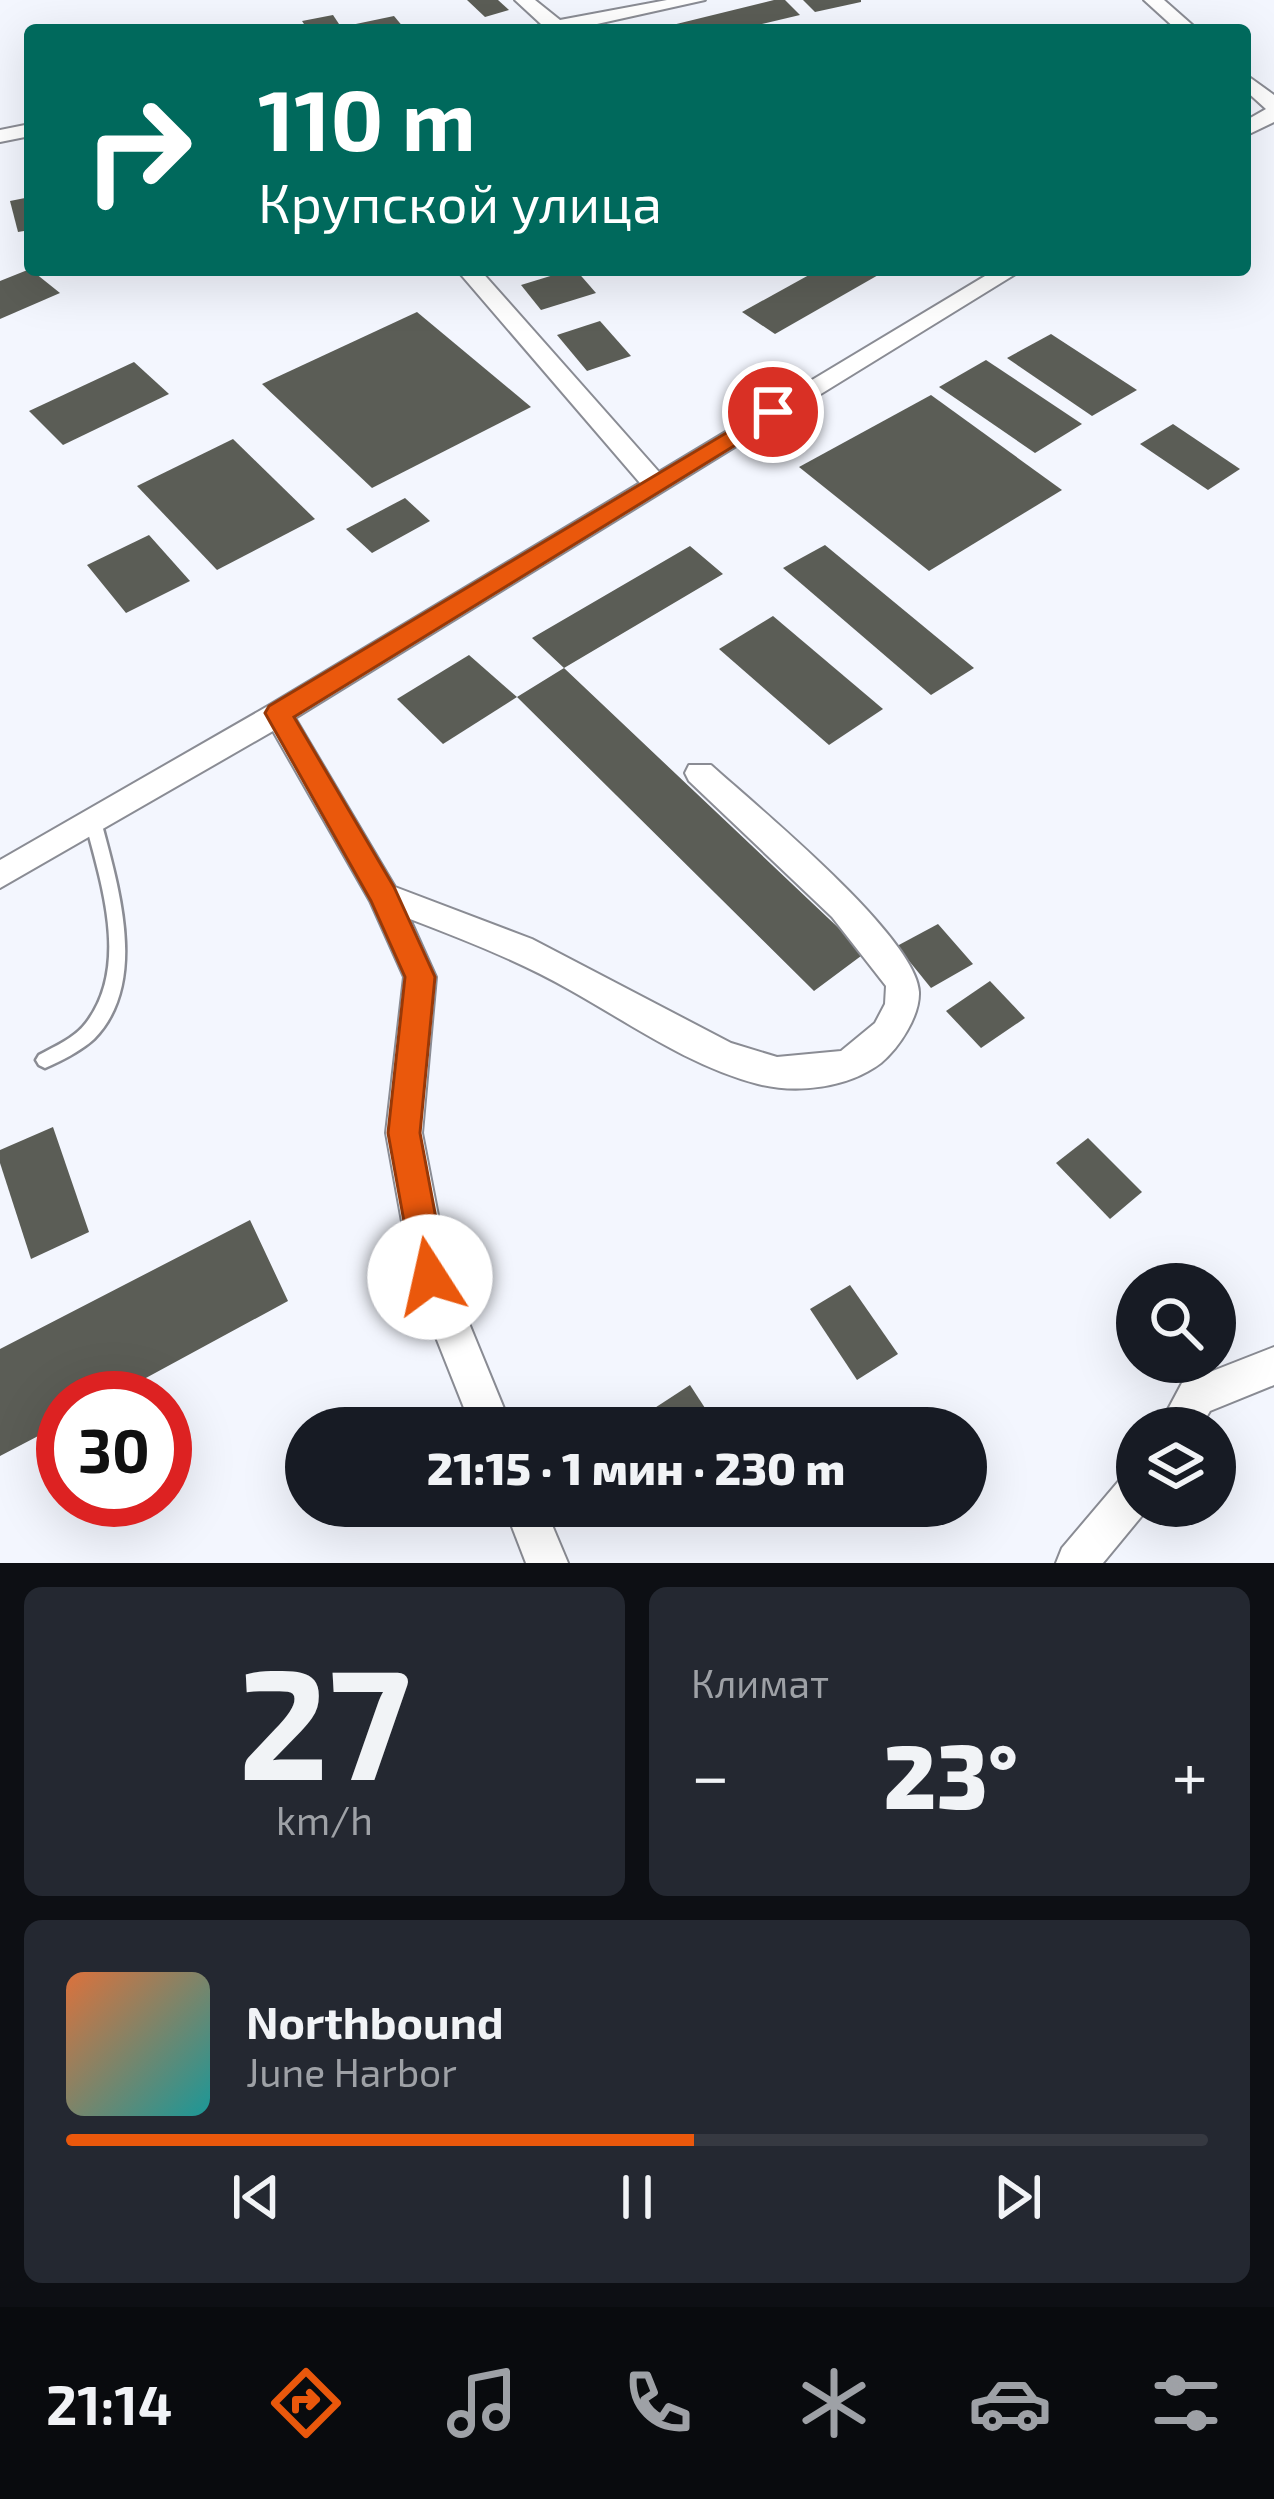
<!DOCTYPE html>
<html lang="ru">
<head>
<meta charset="utf-8">
<style>
	body { margin:0; font-family:"Exo 2",sans-serif; background:#242831; color:#f1f3f6; height:100vh; display:flex; flex-direction:column; font-size:45px; white-space:nowrap }
	* { box-sizing:border-box; margin:0 }
	p { font-size:39px; color:#9ea1a6 }
	.icon { flex:none; width:66px; height:66px; fill:none; stroke:currentColor; stroke-width:2; stroke-linecap:round; stroke-linejoin:round }
	.map { position:relative; height:1563px; overflow:hidden }
	.drawer { display:flex; flex-direction:column; gap:24px; padding:24px; background:#0d0f14; flex:1 }
	.drawer>* { flex:none }
	.banner { position:absolute; left:24px; top:24px; width:1227px; height:252px; border-radius:12px; box-shadow:0 12px 48px #0002; background:#00695c; color:#fff; overflow:hidden }
	.fabs { position:absolute; left:1116px; top:1263px; display:grid; gap:24px }
	.fabs a { display:grid; place-items:center; width:120px; height:120px; border-radius:50%; background:#171b24; box-shadow:0 12px 48px #0002; font-size:60px }
	.speed { position:absolute; left:36px; top:1371px; display:flex; gap:24px; font-size:60px; font-weight:700; text-align:center }
	.speed>* { display:grid; place-content:center; width:156px; height:156px; border-radius:50%; background:#171b24; box-shadow:0 12px 48px #0002; line-height:1 }
	.speed .limit { border:18px solid #d22; background:#fff; color:#111 }
	.pin { position:absolute; display:grid; place-items:center; width:102px; height:102px; color:#fff; margin:-51px; border:6px solid #fff; border-radius:50%; box-shadow:0 3px 12px #0007 }
	.me { position:absolute; width:132px; margin:-66px; rotate:350deg; stroke-linejoin:round; filter:drop-shadow(0 0 9px #0008) }
	.turn { display:flex; align-items:center; gap:42px; height:252px; padding:0 36px; font-size:54px }
	.turn .icon { width:156px; height:156px; stroke-width:2.5 }
	.turn b { display:block; font-size:84px; line-height:102px }
	.big { font-size:90px; font-weight:800; line-height:1.1 }
	.drawer .tile { flex:1; display:flex; flex-direction:column; justify-content:center; gap:18px; min-width:0; padding:0 42px; border-radius:18px; background:#242831 }
	.drawer .dial { align-items:center; gap:0 }
	.dial b { font-size:156px; line-height:1 }
	.song { display:flex; align-items:center; gap:36px }
	.cover { width:144px; height:144px; border-radius:18px; background:linear-gradient(135deg,hsl(20 70% 55%),hsl(180 70% 35%)) }
	.played { height:12px; border-radius:6px; background:linear-gradient(90deg,#ea580c 55%,#363941 55%) }
	.keys { display:flex; justify-content:space-around; direction:ltr }
	.heat { display:flex; justify-content:space-between; align-items:center; font-size:66px; direction:ltr }
	.drawer .tiles { flex:1; display:grid; gap:24px; grid-template-columns:1fr 1fr }
	.tile:last-child { grid-column:span 2 }
	.trip { position:absolute; left:285px; top:1407px; width:702px; height:120px; border-radius:60px; background:#171b24; box-shadow:0 12px 48px #0002; font-weight:800; line-height:120px; text-align:center }
	.tab-bar { display:flex; height:192px; justify-content:space-around; align-items:center; background:#090b0e; color:#9ea1a6 }
	.tab-bar .icon { width:84px; height:84px }
	.tab-bar .current { color:#ea580c }
	.tab-bar b { font-size:54px; color:#f1f3f6 }
	.map>svg:first-child { display:block }
	.building { fill:#5b5d56 }
	.lines { fill:none; stroke-linecap:round; stroke-linejoin:round }
	.service-casing { stroke:#8a8c94; stroke-width:5 }
	.minor-casing { stroke:#8a8c94; stroke-width:4 }
	.service { fill:#fff; fill-rule:evenodd }
	.minor { fill:#fff; fill-rule:evenodd }
	.route { fill:#ea580c; stroke:#983908; stroke-width:3 }
</style>
</head>
<body>
<div class="map">
<svg width="1274" height="1563" viewBox="0 0 1274 1563">
	<rect width="100%" height="100%" fill="#f3f6fe"/>
	<g class="building">
		<path d="M467 0H498L509 10 485 17Z"/>
		<path d="M774 0H785L800 15 737 30H652Z"/>
		<path d="M803 0H861V2L815 12Z"/>
		<path d="M333 15 343 30H308L302 21Z"/>
		<path d="M394 16 404 28 355 30 351 25Z"/>
		<path d="M30 197V230L18 232 10 201Z"/>
		<path d="M30 269 60 293 0 319V281Z"/>
		<path d="M570 270H576L596 293 541 310 521 285Z"/>
		<path d="M818 270H887L775 334 742 312Z"/>
		<path d="M417 312 531 407 372 488 262 384Z"/>
		<path d="M600 321 631 356 587 371 557 335Z"/>
		<path d="M1051 334 1137 390 1092 416 1007 358Z"/>
		<path d="M986 360 1082 424 1035 453 939 387Z"/>
		<path d="M134 362 169 394 63 445 29 411Z"/>
		<path d="M931 395 1062 490 929 571 799 467Z"/>
		<path d="M1173 424 1240 469 1208 490 1140 444Z"/>
		<path d="M233 439 315 519 217 570 137 486Z"/>
		<path d="M405 498 430 521 372 553 346 529Z"/>
		<path d="M149 535 190 581 126 613 87 565Z"/>
		<path d="M825 545 974 668 931 695 783 568Z"/>
		<path d="M690 546 723 574 564 668 865 953 814 991 517 697 564 668 532 638Z"/>
		<path d="M773 616 883 709 829 745 719 649Z"/>
		<path d="M469 655 517 697 443 744 397 699Z"/>
		<path d="M938 924 973 964 931 988 897 946Z"/>
		<path d="M990 981 1025 1018 981 1048 946 1011Z"/>
		<path d="M53 1127 89 1232 31 1259 0 1163V1150Z"/>
		<path d="M1088 1138 1142 1192 1110 1219 1056 1163Z"/>
		<path d="M250 1220 288 1301 109 1398H63V1423L0 1456V1349Z"/>
		<path d="M850 1285 898 1354 857 1380 810 1309Z"/>
		<path d="M690 1385 718 1428H624Z"/>
	</g>
	<g class="lines">
		<defs>
			<path id="service" d="M93 815 98 817 101 821C118 886 149 983 94 1039 81 1051 61 1061 45 1068L39 1065 36 1060 39 1055C55 1046 75 1038 86 1023 130 966 101 883 85 821L88 817Z"/>
			<g id="minor">
				<path d="M515 0H535L560 20 667 0H705L570 30H530L541 24Z"/>
				<path d="M1144 0H1164L1198 30H1177Z"/>
				<path d="M1245 74 1274 95V122L1245 136V121L1266 109 1245 90Z"/>
				<path d="M30 124V136L0 142V130Z"/>
				<path d="M457 270H480L659 472 995 270H1022L295 718 395 887 532 939 731 1043 777 1057 841 1051 875 1023 885 1004 886 986 832 917 689 781 685 773 689 765H711C754 804 917 937 919 992 920 1016 899 1048 881 1063 848 1088 797 1094 758 1084 691 1067 629 1023 570 990 519 961 465 940 410 919L436 977 422 1133 450 1277 512 1428H472L412 1277 386 1133 404 977 370 901 273 731 0 888V860L268 706 640 483Z"/>
				<path d="M1274 1347V1385L1210 1411 1200 1428H1158L1182 1383Z"/>
				<path d="M1137 1470V1506H1150L1103 1563H1056L1062 1548 1123 1476Z"/>
				<path d="M504 1506H544L568 1563H526Z"/>
			</g>
		</defs>
		<use href="#service" class="service-casing"/>
		<use href="#minor" class="minor-casing"/>
		<use href="#service" class="service"/>
		<use href="#minor" class="minor"/>
	</g>
	<path class="route" d="M773 405 781 407V417L294 717 394 887 435 977 420 1133 447 1277 442 1289 430 1294 419 1289 414 1277 388 1133 405 977 371 901 265 713 269 706Z"/>
</svg>
<div class="fabs">
<a><svg class="icon" aria-label="search" viewBox="0 0 24 24"><circle cx="10" cy="10" r="6"/><path d="M15 15l6 6"/></svg></a>
<a><svg class="icon" aria-label="layers" viewBox="0 0 24 24"><path d="M12 4l9 5-9 5-9-5zM3 14l9 5 9-5"/></svg></a>
</div>
<div class="speed"><div class="limit">30</div></div>
<div class="pin" style="left:773px;top:412px;background:#d93025"><svg class="icon" aria-label="arrive" viewBox="0 0 24 24"><path d="M6 21V4h12l-3 4 3 4H6"/></svg></div>
<svg class="me" style="left:430px;top:1277px" viewBox="-20 -20 40 40"><circle r="19" fill="#fff"/><path d="M0-13L10 11 0 6-10 11z" fill="#ea580c"/></svg>
<div class="trip">21:15 · 1 мин · 230 m</div>
<div class="banner">
<div class="turn"><svg class="icon" aria-label="right" viewBox="0 0 24 24"><path d="M7 20v-9h11M14 6l5 5-5 5"/></svg><div><b>110 m</b>Крупской улица</div></div>
</div>
</div>
<section class="drawer">
<div class="tiles">
<div class="tile dial"><b>27</b><p>km/h</p></div>
<div class="tile"><p>Климат</p>
<div class="heat"><a>−</a><b class="big">23°</b><a>+</a></div>
</div>
<div class="tile">
<div class="song"><i class="cover"></i><div><b>Northbound</b><p>June Harbor</p></div></div>
<div class="played"></div>
<div class="keys"><svg class="icon" aria-label="previous" viewBox="0 0 24 24"><path d="M18 5L8 12l10 7zM5 5v14"/></svg><svg class="icon" aria-label="pause" viewBox="0 0 24 24"><path d="M8 5v14M16 5v14"/></svg><svg class="icon" aria-label="next" viewBox="0 0 24 24"><path d="M6 5l10 7-10 7zM19 5v14"/></svg></div>
</div>
</div>
</section>
<nav class="tab-bar">
<b>21:14</b>
<svg class="icon current" aria-label="directions" viewBox="0 0 24 24"><path d="M12 3l9 9-9 9-9-9zM9 14v-3h6M13 9l2 2-2 2"/></svg>
<svg class="icon" aria-label="music" viewBox="0 0 24 24"><path d="M9 18V5l10-2v13"/><circle cx="6" cy="18" r="3"/><circle cx="16" cy="16" r="3"/></svg>
<svg class="icon" aria-label="phone" viewBox="0 0 24 24"><path d="M5 4h4l2 5-3 2q2 4 5 5l2-3 5 2v4C11 20 4 13 5 4z"/></svg>
<svg class="icon" aria-label="climate" viewBox="0 0 24 24"><path d="M12 3v18M4 7l16 10M4 17L20 7"/></svg>
<svg class="icon" aria-label="car" viewBox="0 0 24 24"><path d="M5 17H2v-5l4-1 3-4h7l3 4 3 1v5h-3M9 17h6M6 11h13"/><circle cx="7" cy="17" r="2"/><circle cx="17" cy="17" r="2"/></svg>
<svg class="icon" aria-label="filters" viewBox="0 0 24 24"><path d="M4 7h16M4 17h16"/><circle cx="9" cy="7" r="2"/><circle cx="15" cy="17" r="2"/></svg>
</nav>
</body>
</html>
